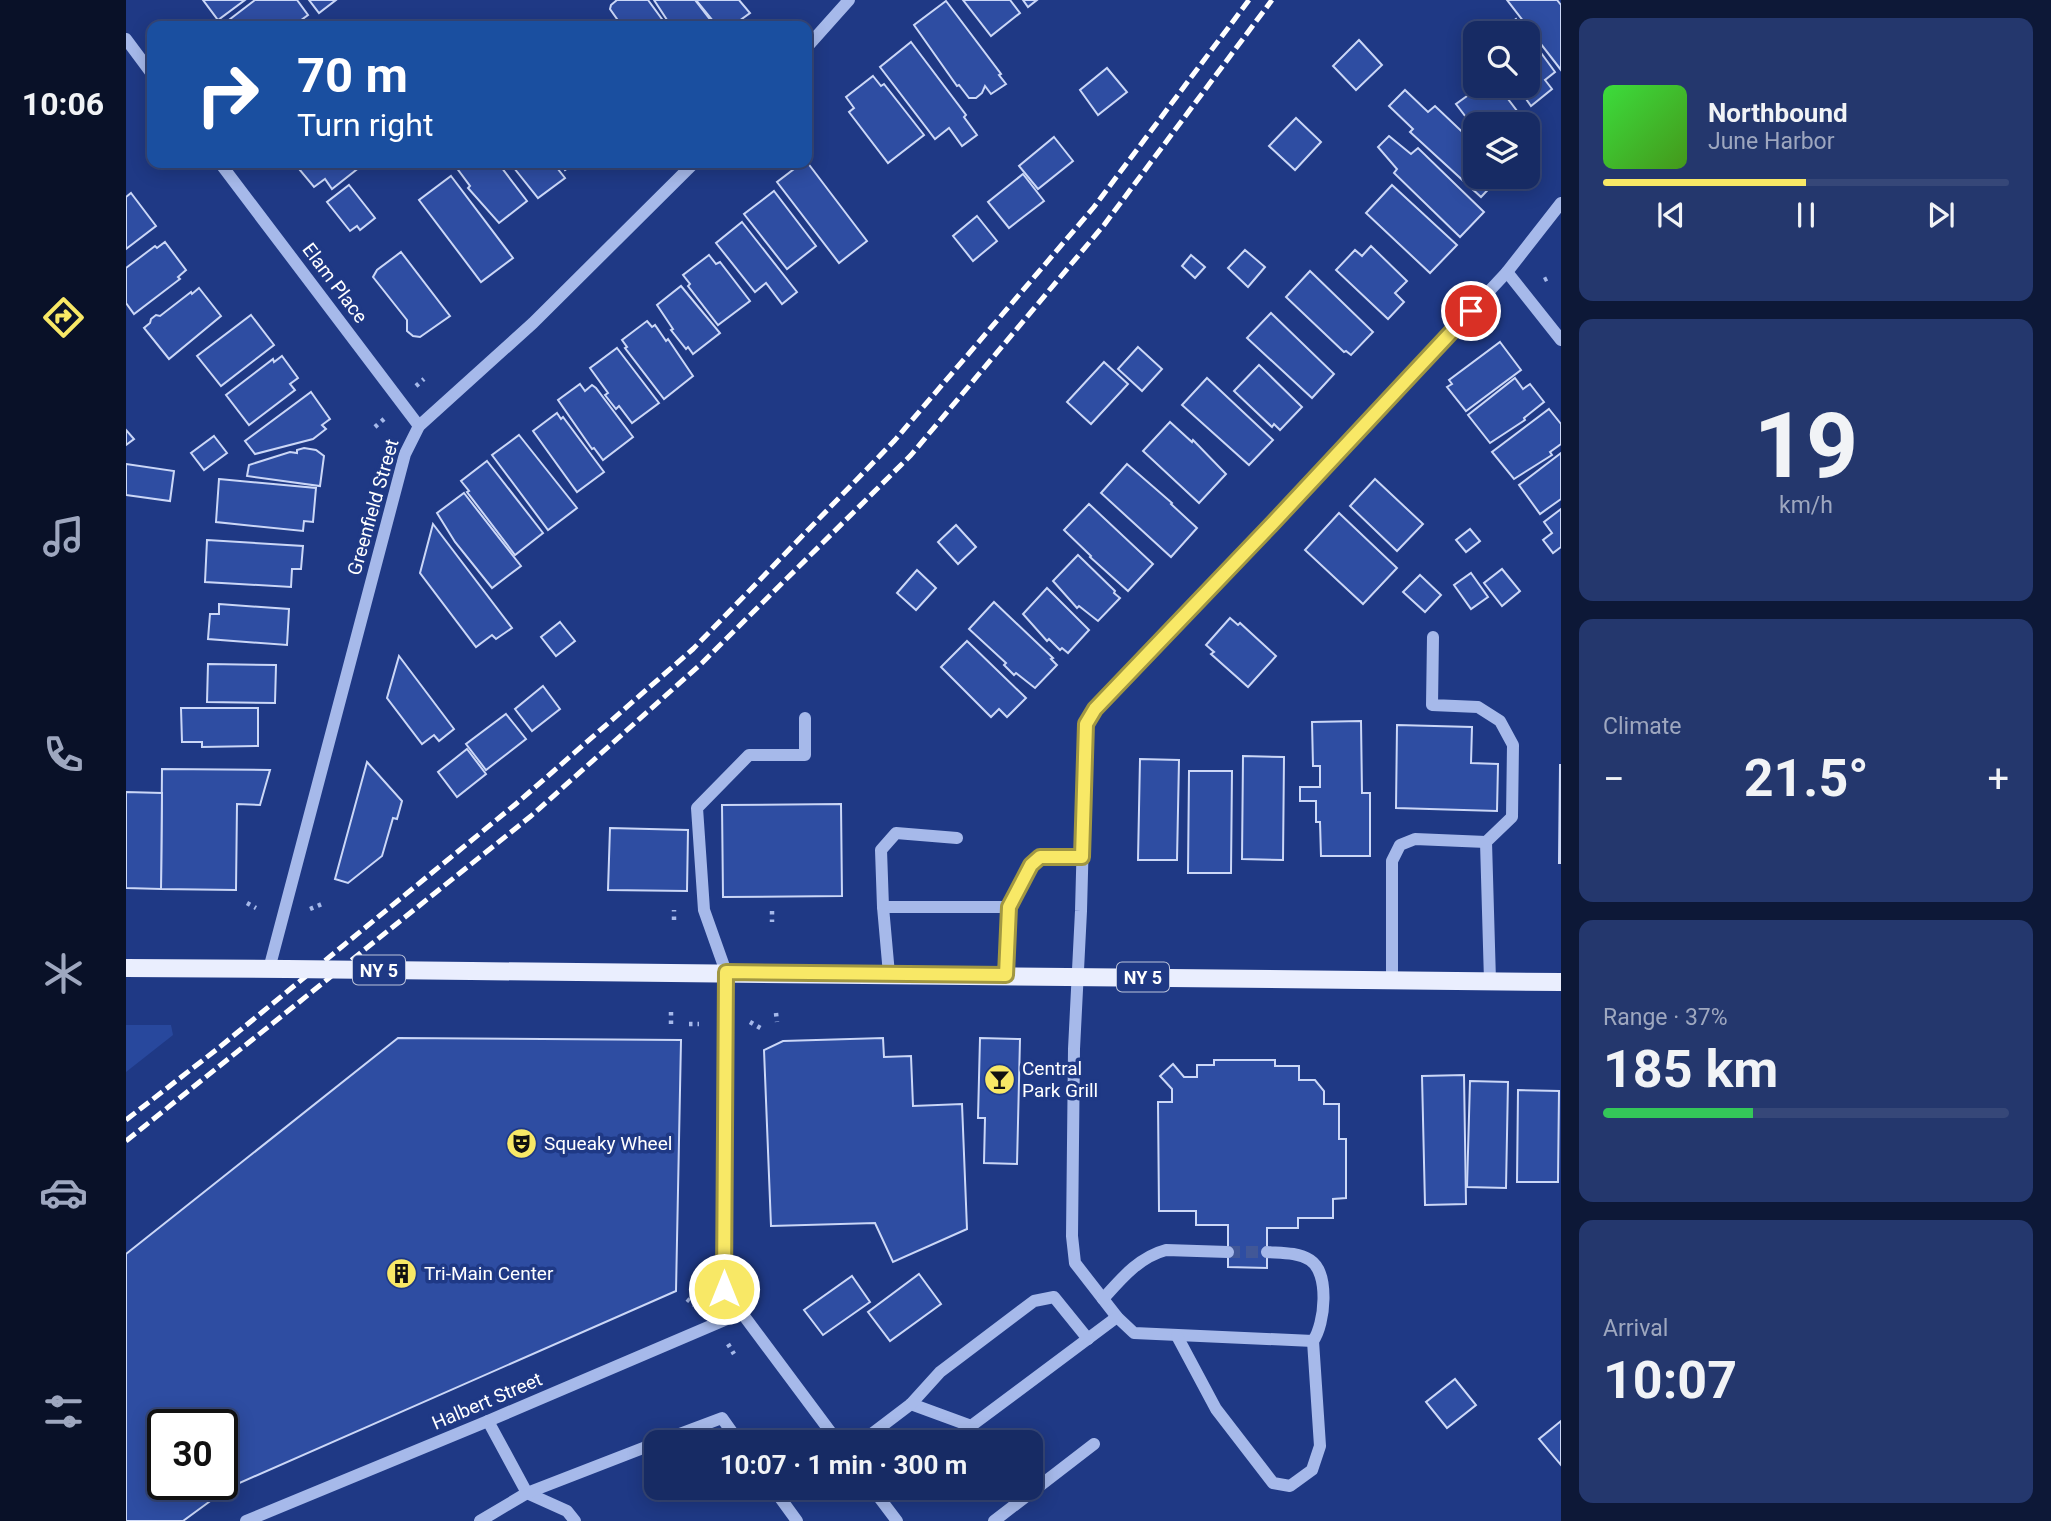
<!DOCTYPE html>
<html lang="en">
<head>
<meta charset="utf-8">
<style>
	body { margin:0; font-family:Roboto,sans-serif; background:#24376d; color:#f1f3f6; height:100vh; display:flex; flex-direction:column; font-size:26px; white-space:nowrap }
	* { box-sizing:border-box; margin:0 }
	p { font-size:23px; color:#9ea7bf }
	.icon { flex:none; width:38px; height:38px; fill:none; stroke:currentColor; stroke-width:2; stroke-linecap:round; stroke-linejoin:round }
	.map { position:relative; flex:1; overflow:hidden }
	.details { display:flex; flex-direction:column; gap:18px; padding:18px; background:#0d1837; width:490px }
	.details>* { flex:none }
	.top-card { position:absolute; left:21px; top:21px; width:665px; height:147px; border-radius:14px; box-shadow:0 4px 18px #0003,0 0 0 2px #364778; background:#1a4fa0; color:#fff; overflow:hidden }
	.fabs { position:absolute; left:1337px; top:21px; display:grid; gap:14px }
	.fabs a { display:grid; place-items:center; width:77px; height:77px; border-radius:14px; background:#172b64; box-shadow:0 4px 18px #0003,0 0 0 2px #364778; font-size:35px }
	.speed { position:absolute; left:21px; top:1409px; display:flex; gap:14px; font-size:35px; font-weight:700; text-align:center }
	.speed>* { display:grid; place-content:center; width:91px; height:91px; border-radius:50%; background:#172b64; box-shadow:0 4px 18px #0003,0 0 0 2px #364778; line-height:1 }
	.speed .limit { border:4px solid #111; border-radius:10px; background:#fff; color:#111 }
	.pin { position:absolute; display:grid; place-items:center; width:60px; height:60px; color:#fff; margin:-30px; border:4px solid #fff; border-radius:50%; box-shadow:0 2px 7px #0007 }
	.me { position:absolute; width:77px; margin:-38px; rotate:0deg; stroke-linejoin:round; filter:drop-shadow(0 0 5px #0008) }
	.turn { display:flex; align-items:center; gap:24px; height:147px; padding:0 35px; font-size:32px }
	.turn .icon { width:91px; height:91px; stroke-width:2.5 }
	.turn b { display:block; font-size:49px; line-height:60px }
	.big { font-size:52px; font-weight:700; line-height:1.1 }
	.details .card { flex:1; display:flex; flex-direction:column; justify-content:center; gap:10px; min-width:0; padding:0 24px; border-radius:14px; background:#24376d }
	.details .dial { align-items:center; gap:0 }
	.dial b { font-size:91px; line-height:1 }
	.song { display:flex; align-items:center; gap:21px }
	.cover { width:84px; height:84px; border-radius:10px; background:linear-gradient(135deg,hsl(120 70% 55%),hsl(100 70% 35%)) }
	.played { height:7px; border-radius:4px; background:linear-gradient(90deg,#f8e866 50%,#364778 50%) }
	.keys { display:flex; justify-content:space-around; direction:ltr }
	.heat { display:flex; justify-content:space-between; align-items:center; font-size:38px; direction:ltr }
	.charge { height:10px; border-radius:5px; background:linear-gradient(90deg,#34c759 37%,#364778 0) }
	.trip { position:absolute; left:518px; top:1430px; width:399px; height:70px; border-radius:14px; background:#172b64; box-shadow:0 4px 18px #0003,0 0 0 2px #364778; font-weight:700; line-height:70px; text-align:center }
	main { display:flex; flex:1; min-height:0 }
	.tab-bar { display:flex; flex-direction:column; width:126px; justify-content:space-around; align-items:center; background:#091128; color:#9ea7bf }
	.tab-bar .icon { width:49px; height:49px }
	.tab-bar .selected { color:#f8e866 }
	.tab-bar b { font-size:32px; color:#f1f3f6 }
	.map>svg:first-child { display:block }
	.green { fill:#28489d }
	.building { fill:#2e4da2; stroke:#cbd7f7; stroke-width:2; fill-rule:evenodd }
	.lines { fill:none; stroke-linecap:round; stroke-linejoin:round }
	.minor-tunnel { stroke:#415797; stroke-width:12; stroke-dasharray:12 6; stroke-linecap:butt }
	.path { stroke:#a6b9ea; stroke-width:4.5; stroke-dasharray:3.5 5; stroke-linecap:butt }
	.minor { stroke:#a6b9ea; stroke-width:12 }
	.major { stroke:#eaeefe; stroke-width:18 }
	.rail { stroke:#fff; stroke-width:5; stroke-dasharray:12 5; stroke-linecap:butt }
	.major-bridge { stroke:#eaeefe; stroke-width:18 }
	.route-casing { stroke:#a19742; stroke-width:18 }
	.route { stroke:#f8e866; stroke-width:12 }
	.labels { text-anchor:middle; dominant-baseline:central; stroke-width:7; stroke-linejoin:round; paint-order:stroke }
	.shield { fill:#1f3985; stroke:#bcc4da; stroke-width:2 }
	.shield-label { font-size:18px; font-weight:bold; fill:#fff }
	.street-label { font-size:19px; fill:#fff; stroke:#1f3985 }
	.poi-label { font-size:19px; fill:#fff; stroke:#1f3985; text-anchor:start }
</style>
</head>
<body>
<main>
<nav class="tab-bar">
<b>10:06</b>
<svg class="icon selected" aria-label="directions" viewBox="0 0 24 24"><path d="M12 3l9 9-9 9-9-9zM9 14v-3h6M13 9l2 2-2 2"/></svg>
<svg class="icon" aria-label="music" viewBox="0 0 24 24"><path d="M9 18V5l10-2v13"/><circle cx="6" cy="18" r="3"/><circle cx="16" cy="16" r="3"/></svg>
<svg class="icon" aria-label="phone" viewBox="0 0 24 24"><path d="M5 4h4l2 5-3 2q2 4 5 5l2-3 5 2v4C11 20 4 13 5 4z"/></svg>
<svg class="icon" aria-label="climate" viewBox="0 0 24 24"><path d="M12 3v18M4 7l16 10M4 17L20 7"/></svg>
<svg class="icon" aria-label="car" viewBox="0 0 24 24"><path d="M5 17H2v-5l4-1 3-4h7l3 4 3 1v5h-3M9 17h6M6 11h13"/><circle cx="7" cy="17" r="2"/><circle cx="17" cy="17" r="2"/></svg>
<svg class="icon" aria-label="filters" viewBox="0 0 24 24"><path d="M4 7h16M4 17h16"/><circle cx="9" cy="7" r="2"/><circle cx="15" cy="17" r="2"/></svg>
</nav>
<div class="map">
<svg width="1435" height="1521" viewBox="0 0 1435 1521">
	<rect width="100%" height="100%" fill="#1f3985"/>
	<path class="green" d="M0 1025H45L47 1035 0 1072Z"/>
	<g class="building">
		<path d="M77 0H119L92 20Z"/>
		<path d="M129 0H171L182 15 167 26H95Z"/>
		<path d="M183 0H210L193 13Z"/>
		<path d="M491 0H522L541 26H496L484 9 485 5Z"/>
		<path d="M528 0H569L589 26H545Z"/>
		<path d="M570 0H613L624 13 606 26H591Z"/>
		<path d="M837 0H884L894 13 865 36Z"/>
		<path d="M897 0H911L902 7Z"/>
		<path d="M1381 0H1431L1435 5V70Z"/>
		<path d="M820 1 875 74 873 75 880 84 865 94 859 86 856 93 850 98H843L833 85 831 86 788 25Z"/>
		<path d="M1390 19 1400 33H1372Z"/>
		<path d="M1402 35 1429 72 1419 80 1426 89 1405 106 1398 96 1395 98 1385 86H1402Z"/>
		<path d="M1233 40 1256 65 1230 90 1207 66Z"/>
		<path d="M785 42 840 115 838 117 851 135 836 146 823 128 809 139 754 67Z"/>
		<path d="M981 68 1001 92 972 115 954 90Z"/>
		<path d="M747 76 755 86 758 84 798 135 762 163 723 112 728 108 720 97Z"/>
		<path d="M1355 86H1372L1401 124H1349V129L1330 104Z"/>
		<path d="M1279 90 1302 112 1309 106 1349 144V177H1374L1355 197 1284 132 1287 129 1263 106Z"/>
		<path d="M1170 118 1195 142 1169 170 1143 146Z"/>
		<path d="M1263 136 1285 154 1292 148 1358 212 1334 237 1268 173 1271 169 1252 147Z"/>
		<path d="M928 137 947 161 912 189 893 166Z"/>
		<path d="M681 162 741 241 713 263 651 182 676 163Z"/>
		<path d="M181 163H239L206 189 199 179 188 187 173 169Z"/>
		<path d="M327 163H372L401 201 373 223 342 188 344 186Z"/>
		<path d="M384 163H427L439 178 412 198Z"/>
		<path d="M434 163H449L439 170Z"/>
		<path d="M897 174 918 201 883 228 862 202Z"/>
		<path d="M325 176 387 258 355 282 293 200Z"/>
		<path d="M223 185 249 218 234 230 231 226 224 231 201 202Z"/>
		<path d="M1266 185 1331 245 1304 273 1240 213Z"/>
		<path d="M648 191 690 246 661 269 618 214Z"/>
		<path d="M5 193 30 226 0 249V197Z"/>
		<path d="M851 216 871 241 847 261 827 236Z"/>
		<path d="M616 222 671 292 656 304 640 283 629 292 590 243Z"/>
		<path d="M39 242 60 270 52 277 54 279 8 314 0 303V268L29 246 31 248Z"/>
		<path d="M1245 246 1281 281 1269 293 1278 302 1262 319 1210 270 1229 250 1236 256Z"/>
		<path d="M1119 250 1139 267 1122 287 1102 268Z"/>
		<path d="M275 252 324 316 294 337 287 336 281 331V320L247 277 251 270Z"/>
		<path d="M583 255 590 264 594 262 624 301 592 325 562 286 564 284 557 275Z"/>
		<path d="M1065 255 1079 267 1069 278 1056 266Z"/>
		<path d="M1184 271 1247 332 1225 355 1220 351 1218 352 1160 297Z"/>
		<path d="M555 286 594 333 567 354 562 347 560 349 545 330 547 329 531 305Z"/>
		<path d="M73 288 95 316 43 359 18 328 24 323 25 319 30 315 34 316 65 292 66 294Z"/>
		<path d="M1145 313 1208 374 1186 398 1121 338Z"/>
		<path d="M125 315 148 345 95 386 71 356Z"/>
		<path d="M521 321 526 327 529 325 540 341 542 339 567 376 538 399 499 348 501 347 496 340Z"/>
		<path d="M1374 342 1395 370 1340 411 1321 387 1326 384 1323 380Z"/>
		<path d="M1012 347 1036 369 1016 391 992 369Z"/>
		<path d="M491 348 533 403 506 423 493 406 490 409 479 395 482 393 464 368Z"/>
		<path d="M156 356 172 378 164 384 169 390 123 425 100 395 147 359 148 362Z"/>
		<path d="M978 362 1002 384 965 424 941 402Z"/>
		<path d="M1133 365 1176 407 1154 430 1148 424 1146 427 1108 391Z"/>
		<path d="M1081 378 1147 440 1123 465 1056 405Z"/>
		<path d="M1389 378 1397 389 1404 384 1418 402 1398 418 1399 420 1364 443 1342 415Z"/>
		<path d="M454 384 459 391 466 385 470 388 507 437 477 460 468 448 466 449 432 400Z"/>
		<path d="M185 392 204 419 196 425 200 429 187 439 129 454 119 441Z"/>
		<path d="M1423 409 1435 424V444L1424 452 1426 455 1388 479 1366 452Z"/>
		<path d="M431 413 435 419 437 417 478 472 451 492 407 431Z"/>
		<path d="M1044 422 1066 442 1067 440 1100 474 1073 503 1017 451Z"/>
		<path d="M0 430 8 439 0 445Z"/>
		<path d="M393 435 451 508 422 530 366 455Z"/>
		<path d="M88 436 101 453 78 470 65 453Z"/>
		<path d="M178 448 190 450 198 456 194 486 121 476 123 465 164 452 171 453V450Z"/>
		<path d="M1435 453V499L1414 514 1393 485Z"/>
		<path d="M361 461 417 533 389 555 341 492 343 491 335 481Z"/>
		<path d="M0 464 48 471 44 501 0 495Z"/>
		<path d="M1001 464 1046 503 1045 504 1071 528 1045 557 975 493Z"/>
		<path d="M93 479 190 488 187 522 178 521 177 531 90 522Z"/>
		<path d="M1249 479 1297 524 1271 551 1224 506Z"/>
		<path d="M338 493 395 566 366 588 329 542 311 513Z"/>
		<path d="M963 504 1027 564 1002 591 964 557 965 556 938 530Z"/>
		<path d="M1435 509V547L1427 553 1417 540 1426 533 1418 522Z"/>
		<path d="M1213 513 1271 568 1237 604 1179 550Z"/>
		<path d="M307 524 386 628 370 639 366 635 350 647 294 573Z"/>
		<path d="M830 525 850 547 832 564 812 542Z"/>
		<path d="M1344 529 1354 541 1340 552 1330 540Z"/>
		<path d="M81 540 177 546 175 569H166L165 587 79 582Z"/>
		<path d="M952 555 989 591 988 593 994 598 972 621 953 606 951 608 927 581Z"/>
		<path d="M1376 569 1394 591 1376 606 1358 583Z"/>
		<path d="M791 570 810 588 790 610 771 593Z"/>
		<path d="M1345 573 1362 597 1345 609 1328 585Z"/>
		<path d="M1294 575 1315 595 1299 612 1277 592Z"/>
		<path d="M921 588 963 630 942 653 936 648 934 650 923 639 921 641 897 614Z"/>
		<path d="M868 602 927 658 925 659 931 665 909 688 890 673 888 675 878 665 880 663 843 629Z"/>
		<path d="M93 604 163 609 161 645 82 639 84 614H93Z"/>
		<path d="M1104 618 1112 625 1114 623 1150 656 1122 687 1085 654 1088 652 1080 645Z"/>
		<path d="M434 622 449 641 430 656 415 637Z"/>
		<path d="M841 641 900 698 881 717 873 709 865 717 815 667Z"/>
		<path d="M273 656 328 729 313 741 308 735 296 744 261 698Z"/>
		<path d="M82 664 150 665 149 703 81 702Z"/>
		<path d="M417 686 434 709 406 731 389 709Z"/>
		<path d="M55 708H132V746L76 747V742H56Z"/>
		<path d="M380 714 400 739 360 770 340 744Z"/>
		<path d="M1235 721 1236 793H1244V856H1195L1194 822H1190V801H1174V787H1194V766H1187L1186 722Z"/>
		<path d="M1271 725 1346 727 1345 763 1372 764 1371 811 1270 808Z"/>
		<path d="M341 749 360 774 331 797 312 772Z"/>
		<path d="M1117 756 1158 757 1157 860 1116 859Z"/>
		<path d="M1014 759 1053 760 1051 860H1012Z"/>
		<path d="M241 762 276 801 271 819 267 818 256 856 222 883 209 879Z"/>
		<path d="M1434 765H1435V863H1433Z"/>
		<path d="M36 769 144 770 134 805 111 804 110 890 35 889Z"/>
		<path d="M1063 771H1106L1105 873H1062Z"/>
		<path d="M0 792 36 793 35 889 0 888Z"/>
		<path d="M715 804 716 896 597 897 596 805Z"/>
		<path d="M484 828 562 830 561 891 482 890Z"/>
		<path d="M272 1038 555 1040 550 1291 102 1488 57 1521H0V1254ZM37 1424H96V1484H37Z"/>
		<path d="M757 1038 758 1057 785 1056 787 1106 836 1104 841 1229 767 1262 749 1223 645 1226 638 1050 657 1041Z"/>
		<path d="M854 1038 894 1039 891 1164 858 1163 859 1118H852Z"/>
		<path d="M1088 1060H1149V1066H1173V1080H1189L1198 1091V1104H1213V1139H1220V1198L1207 1199V1218H1172V1228H1141V1268L1102 1267V1225H1070V1211H1033L1032 1102H1046V1089L1034 1076 1047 1064 1058 1077H1071V1065H1088Z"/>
		<path d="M1338 1075 1340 1204 1299 1205 1296 1076Z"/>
		<path d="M1344 1081 1382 1082 1380 1188 1341 1187Z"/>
		<path d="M1392 1090 1433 1091 1432 1182H1391Z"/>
		<path d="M793 1274 815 1304 764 1341 742 1312Z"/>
		<path d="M726 1276 744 1302 697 1335 678 1310Z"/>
		<path d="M1329 1379 1350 1405 1321 1428 1300 1402Z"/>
		<path d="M1435 1421V1465L1413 1439Z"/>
	</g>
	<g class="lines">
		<path class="minor-tunnel" d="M1102 1252H1141"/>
		<g class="path">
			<path d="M1418 280 1424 277"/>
			<path d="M290 386 298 379"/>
			<path d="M249 427 258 419"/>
			<path d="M121 903 130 908"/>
			<path d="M184 909 196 904"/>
			<path d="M646 911V922"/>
			<path d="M548 920V910"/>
			<path d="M650 1013 651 1022"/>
			<path d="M624 1022 636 1029"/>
			<path d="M545 1024V1012"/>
			<path d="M563 1024H573"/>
			<path d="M561 1299 568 1305"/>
			<path d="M602 1344 608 1354"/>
		</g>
		<g class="minor">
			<path d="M0 39 26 74"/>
			<path d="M681 47 723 0"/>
			<path d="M94 163 293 426"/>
			<path d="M1381 272 1435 340"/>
			<path d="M1307 637 1306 705 1352 707 1374 721 1387 745 1386 817 1360 842 1364 981"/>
			<path d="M679 718V755H623L571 808 578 910 600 972 598 1289 712 1442"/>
			<path d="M831 838 770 833 755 850 757 907H883L905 865 914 857H956"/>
			<path d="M757 907 763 974"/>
			<path d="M143 969 279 454 293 426 407 323 568 163"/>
			<path d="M880 975 883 907"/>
			<path d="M1266 980V861L1274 845 1289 839 1360 842"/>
			<path d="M1141 1252C1154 1253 1172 1252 1184 1260 1204 1273 1199 1324 1187 1341L1008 1333 991 1317 949 1263 946 1236 948 1049 955 911 960 724 969 709 1145 525 1381 272 1435 203"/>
			<path d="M977 1299C995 1279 1013 1257 1040 1250L1102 1252"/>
			<path d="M1051 1336 1090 1409 1147 1483 1164 1486 1186 1470 1194 1446 1187 1341"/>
			<path d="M785 1404 845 1426 991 1317"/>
			<path d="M362 1421 401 1493 441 1511 449 1521"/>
			<path d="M532 1442 596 1418 613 1442"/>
			<path d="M735 1442 785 1404 814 1372 908 1301 928 1297 962 1339"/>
			<path d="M647 1488 671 1521"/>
			<path d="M746 1488 771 1521"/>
			<path d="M120 1521 362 1421 615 1313"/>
			<path d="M354 1521 401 1493 530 1443"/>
			<path d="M868 1521 968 1444"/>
		</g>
		<g class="major">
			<path d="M0 968 161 969"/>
			<path d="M345 971 1435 982"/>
		</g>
		<g class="rail">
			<path d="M0 1120 90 1050 391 803 567 649 769 440 968 207 1123 0"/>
			<path d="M0 1141 405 816 576 663 785 455 978 225 1146 0"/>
		</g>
		<path class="major-bridge" d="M161 969 345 971"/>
	</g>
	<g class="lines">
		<defs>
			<path id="route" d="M598 1289 600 972 880 975 883 907 905 865 914 857H956L960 724 969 709 1145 525 1345 311"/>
		</defs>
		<use href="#route" class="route-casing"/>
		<use href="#route" class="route"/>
	</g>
	<defs>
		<symbol id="bar-disc" viewBox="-11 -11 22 22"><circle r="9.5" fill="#f8e866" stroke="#1f3985"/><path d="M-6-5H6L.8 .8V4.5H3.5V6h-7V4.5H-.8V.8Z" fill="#111"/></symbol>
		<symbol id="theatre-disc" viewBox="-11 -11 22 22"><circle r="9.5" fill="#f8e866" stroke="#1f3985"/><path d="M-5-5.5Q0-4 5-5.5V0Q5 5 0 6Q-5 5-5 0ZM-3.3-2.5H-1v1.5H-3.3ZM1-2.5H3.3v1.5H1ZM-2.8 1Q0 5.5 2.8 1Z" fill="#111"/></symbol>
		<symbol id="building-disc" viewBox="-11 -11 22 22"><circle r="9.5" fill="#f8e866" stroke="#1f3985"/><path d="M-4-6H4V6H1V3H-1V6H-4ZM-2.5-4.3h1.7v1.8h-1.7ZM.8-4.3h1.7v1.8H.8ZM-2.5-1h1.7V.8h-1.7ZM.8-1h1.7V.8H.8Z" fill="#111"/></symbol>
	</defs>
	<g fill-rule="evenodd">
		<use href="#bar-disc" x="856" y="1062" width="35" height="35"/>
		<use href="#theatre-disc" x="378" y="1126" width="35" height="35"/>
		<use href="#building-disc" x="258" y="1256" width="35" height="35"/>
	</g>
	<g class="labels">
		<g class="shield">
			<rect x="227" y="955.5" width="52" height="29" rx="5"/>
			<rect x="991" y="962.5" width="52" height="29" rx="5"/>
		</g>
		<g class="shield-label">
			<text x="253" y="970">NY 5</text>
			<text x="1017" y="977">NY 5</text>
		</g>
		<g class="street-label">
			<text transform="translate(209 283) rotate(53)">Elam Place</text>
			<text transform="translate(247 507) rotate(-74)">Greenfield Street</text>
			<text transform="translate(361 1401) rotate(-23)">Halbert Street</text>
		</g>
		<g class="poi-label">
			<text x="896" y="1068">Central<tspan x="896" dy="22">Park Grill</tspan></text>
			<text x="418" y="1143">Squeaky Wheel</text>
			<text x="298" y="1273">Tri-Main Center</text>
		</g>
	</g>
</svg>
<div class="fabs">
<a><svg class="icon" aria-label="search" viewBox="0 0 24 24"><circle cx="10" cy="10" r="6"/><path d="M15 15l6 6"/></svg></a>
<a><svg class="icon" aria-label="layers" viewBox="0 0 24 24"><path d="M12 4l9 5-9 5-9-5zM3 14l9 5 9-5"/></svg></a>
</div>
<div class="speed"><div class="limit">30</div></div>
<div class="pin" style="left:1345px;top:311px;background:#d93025"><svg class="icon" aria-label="arrive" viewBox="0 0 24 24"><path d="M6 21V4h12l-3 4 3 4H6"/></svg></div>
<svg class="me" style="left:598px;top:1289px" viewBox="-20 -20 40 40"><circle r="17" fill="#f8e866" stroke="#fff" stroke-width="3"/><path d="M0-11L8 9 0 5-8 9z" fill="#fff"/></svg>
<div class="trip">10:07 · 1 min · 300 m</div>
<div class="top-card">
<div class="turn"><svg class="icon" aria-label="right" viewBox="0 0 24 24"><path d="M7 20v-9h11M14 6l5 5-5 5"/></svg><div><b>70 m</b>Turn right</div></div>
</div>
</div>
<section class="details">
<div class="card">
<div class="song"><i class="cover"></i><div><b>Northbound</b><p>June Harbor</p></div></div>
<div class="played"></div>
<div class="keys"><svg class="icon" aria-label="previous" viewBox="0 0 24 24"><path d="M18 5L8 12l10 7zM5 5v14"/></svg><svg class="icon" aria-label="pause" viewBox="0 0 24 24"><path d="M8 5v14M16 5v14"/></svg><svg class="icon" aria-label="next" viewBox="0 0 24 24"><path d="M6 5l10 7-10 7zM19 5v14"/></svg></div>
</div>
<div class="card dial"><b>19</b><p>km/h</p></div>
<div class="card"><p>Climate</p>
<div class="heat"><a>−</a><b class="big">21.5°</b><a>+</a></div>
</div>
<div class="card"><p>Range · 37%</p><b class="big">185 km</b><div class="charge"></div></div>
<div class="card"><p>Arrival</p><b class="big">10:07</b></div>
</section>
</main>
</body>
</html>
